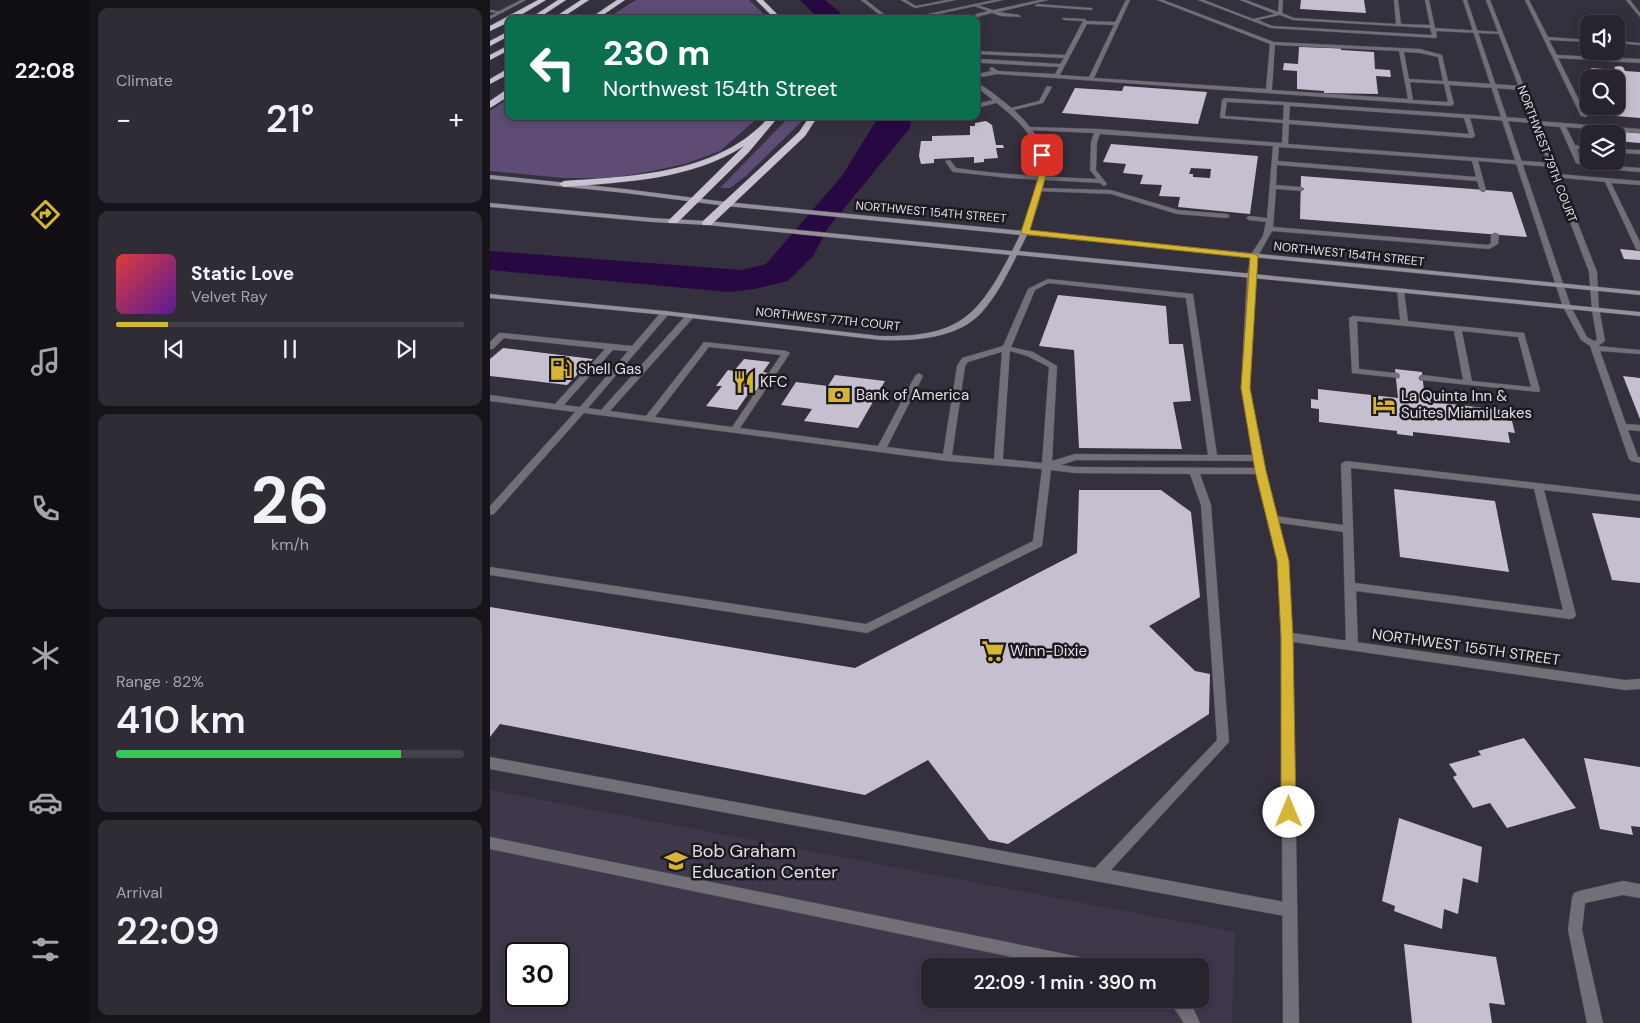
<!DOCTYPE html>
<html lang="en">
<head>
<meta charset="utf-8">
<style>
	body { margin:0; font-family:"DM Sans",sans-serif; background:#302c36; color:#f1f3f6; height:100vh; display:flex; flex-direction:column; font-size:19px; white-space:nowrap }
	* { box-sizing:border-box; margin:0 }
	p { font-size:16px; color:#a5a4aa }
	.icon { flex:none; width:28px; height:28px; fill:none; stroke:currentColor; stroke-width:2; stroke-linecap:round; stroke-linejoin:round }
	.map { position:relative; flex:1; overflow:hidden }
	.details { display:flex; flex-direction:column; gap:8px; padding:8px; background:#161419; width:400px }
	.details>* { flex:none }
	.top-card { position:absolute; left:15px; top:15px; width:475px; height:105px; border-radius:10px; box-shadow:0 2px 12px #0003,0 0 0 1px #44414a; background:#0b6e4f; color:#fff; overflow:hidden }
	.fabs { position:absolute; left:1090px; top:15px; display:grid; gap:10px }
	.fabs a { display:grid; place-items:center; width:45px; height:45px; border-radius:10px; background:#28242e; box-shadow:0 2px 12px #0003,0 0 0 1px #44414a; font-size:25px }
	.speed { position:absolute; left:15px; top:942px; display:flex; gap:10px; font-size:25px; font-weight:700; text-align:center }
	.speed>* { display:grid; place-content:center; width:65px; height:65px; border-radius:50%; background:#28242e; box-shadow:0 2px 12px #0003,0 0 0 1px #44414a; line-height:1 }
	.speed .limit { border:2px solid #111; border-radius:8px; background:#fff; color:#111 }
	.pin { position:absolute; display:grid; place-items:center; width:42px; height:42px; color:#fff; margin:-21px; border-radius:10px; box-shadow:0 2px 8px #0006 }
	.me { position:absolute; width:55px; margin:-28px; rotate:0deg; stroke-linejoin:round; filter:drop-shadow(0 0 4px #0008) }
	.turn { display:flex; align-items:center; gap:18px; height:105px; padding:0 15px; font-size:22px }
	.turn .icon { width:65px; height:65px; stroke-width:2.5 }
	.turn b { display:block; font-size:35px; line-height:42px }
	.big { font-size:38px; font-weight:600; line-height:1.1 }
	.details .card { flex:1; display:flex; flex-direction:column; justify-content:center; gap:8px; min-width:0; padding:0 18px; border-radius:10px; background:#302c36 }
	.details .dial { align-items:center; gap:0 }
	.dial b { font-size:65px; line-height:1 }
	.song { display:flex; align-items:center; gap:15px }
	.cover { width:60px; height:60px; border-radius:8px; background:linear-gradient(135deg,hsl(0 70% 55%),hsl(270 70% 35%)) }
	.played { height:5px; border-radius:2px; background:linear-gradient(90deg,#d6b534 15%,#44414a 15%) }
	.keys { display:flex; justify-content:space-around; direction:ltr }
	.heat { display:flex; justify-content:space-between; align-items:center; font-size:28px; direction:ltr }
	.charge { height:8px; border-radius:4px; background:linear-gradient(90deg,#34c759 82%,#44414a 0) }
	.trip { position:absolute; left:431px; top:958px; width:288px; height:50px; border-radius:10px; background:#28242e; box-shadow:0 2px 12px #0003,0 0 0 1px #44414a; font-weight:600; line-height:50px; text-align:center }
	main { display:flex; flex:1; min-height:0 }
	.dock { display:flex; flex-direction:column; width:90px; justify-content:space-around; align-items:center; background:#100e12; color:#a5a4aa }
	.dock .icon { width:35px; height:35px }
	.dock .on { color:#d6b534 }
	.dock b { font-size:22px; color:#f1f3f6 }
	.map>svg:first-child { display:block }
	.built { fill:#3f374a; fill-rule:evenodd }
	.green { fill:#5e4c75 }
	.water { fill:#280842 }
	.building { fill:#c6bfcf; fill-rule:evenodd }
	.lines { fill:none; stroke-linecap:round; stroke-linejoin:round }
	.lane-casing { stroke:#514c58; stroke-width:1 }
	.street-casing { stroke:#514c58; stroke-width:1 }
	.secondary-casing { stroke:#514c58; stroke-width:1 }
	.highway-casing { stroke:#514c58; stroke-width:1 }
	.lane { fill:#726f76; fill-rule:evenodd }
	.street { fill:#726f76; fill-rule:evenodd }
	.secondary { fill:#95919b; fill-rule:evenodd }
	.highway { fill:#c8c2d2; fill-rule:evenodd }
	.route { fill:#d6b534; stroke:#8b7622 }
	.labels { text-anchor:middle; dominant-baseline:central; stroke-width:5; stroke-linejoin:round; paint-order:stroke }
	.far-street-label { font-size:12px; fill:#e1dee6; stroke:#1c191f }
	.poi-label { font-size:15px; fill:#e1dee6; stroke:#1c191f; text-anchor:start }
	.street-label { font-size:15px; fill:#e1dee6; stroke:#1c191f }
	.near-poi-label { font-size:18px; fill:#e1dee6; stroke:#1c191f; text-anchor:start }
</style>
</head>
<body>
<main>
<nav class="dock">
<b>22:08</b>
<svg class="icon on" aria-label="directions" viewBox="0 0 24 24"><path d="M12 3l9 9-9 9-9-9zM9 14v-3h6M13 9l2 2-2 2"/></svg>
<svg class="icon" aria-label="music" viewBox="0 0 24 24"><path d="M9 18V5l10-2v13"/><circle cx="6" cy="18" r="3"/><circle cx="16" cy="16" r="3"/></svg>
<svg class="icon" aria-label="phone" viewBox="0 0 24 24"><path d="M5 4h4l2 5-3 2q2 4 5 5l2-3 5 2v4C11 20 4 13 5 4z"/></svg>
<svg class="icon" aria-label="climate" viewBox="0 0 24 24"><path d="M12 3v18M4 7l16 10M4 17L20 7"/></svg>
<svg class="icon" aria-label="car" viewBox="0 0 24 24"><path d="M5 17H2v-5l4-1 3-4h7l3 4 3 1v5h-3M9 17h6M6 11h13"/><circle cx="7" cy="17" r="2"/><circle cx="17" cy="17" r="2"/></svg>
<svg class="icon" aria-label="filters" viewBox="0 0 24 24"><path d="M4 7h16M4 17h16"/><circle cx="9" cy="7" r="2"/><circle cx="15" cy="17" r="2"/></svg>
</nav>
<section class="details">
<div class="card"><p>Climate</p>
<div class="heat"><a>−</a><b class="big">21°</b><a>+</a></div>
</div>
<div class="card">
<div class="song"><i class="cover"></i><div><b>Static Love</b><p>Velvet Ray</p></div></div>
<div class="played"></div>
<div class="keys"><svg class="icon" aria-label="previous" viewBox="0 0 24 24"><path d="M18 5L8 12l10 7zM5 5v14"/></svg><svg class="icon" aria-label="pause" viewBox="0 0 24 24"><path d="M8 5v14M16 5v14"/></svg><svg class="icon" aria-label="next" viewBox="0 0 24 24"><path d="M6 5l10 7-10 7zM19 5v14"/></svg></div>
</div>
<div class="card dial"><b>26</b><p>km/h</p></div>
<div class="card"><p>Range · 82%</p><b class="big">410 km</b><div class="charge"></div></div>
<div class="card"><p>Arrival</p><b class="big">22:09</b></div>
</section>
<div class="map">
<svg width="1150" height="1023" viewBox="0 0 1150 1023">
	<rect width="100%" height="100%" fill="#35303d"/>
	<path class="built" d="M0 790 745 932 742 1023H0ZM26 954H69V996H26ZM440 966H710V999H440Z"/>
	<g class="green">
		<path d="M146 0H259L279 19H116Z"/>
		<path d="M19 98V116H270L230 151 195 164 162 171 123 178H73L0 171V111Z"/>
		<path d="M300 116H317L257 175 240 188H230Z"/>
	</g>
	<g class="water">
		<path d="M310 0H335L358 19H329Z"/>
		<path d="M389 116H421L420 128 338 228 323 256 298 281 265 289 239 292 0 270V251L252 270 276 264 352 176Z"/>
	</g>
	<g class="building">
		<path d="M811 0H874L876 13 810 9Z"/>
		<path d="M809 47 851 48V50L884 52 885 69 900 70 901 77 886 76 888 94 834 93V91L807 89V71L793 70 794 63 808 64Z"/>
		<path d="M1129 66 1133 67 1135 71 1150 72V118L1126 116 1121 106H1126V79H1106L1101 68 1126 70 1124 67Z"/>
		<path d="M634 86 717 92 708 124 572 113 585 88 632 91Z"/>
		<path d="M496 121 502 125 506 145H513L514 148H506L508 158 494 159V162L484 163V157L444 159V163L431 164 429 156 431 141H442V136L480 135V126H485V123Z"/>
		<path d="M1092 128 1150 132V143L1126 141V134H1099V142Z"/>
		<path d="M621 144 768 156 760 214 688 207 690 197 669 196 672 185 650 184 653 175 633 173 636 164 613 162ZM701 168 721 169 720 178 703 177V174H699Z"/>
		<path d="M811 176 1022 192 1037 237 810 219Z"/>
		<path d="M1130 249 1150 251V260L1134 259Z"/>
		<path d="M568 295 676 306 679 344H693L701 401 683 402 692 449 589 448 584 350 549 346Z"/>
		<path d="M13 348 103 359 77 385 0 376V359Z"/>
		<path d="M254 359 280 362 273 372 278 373 266 391 261 390 247 410 216 406 232 386H226L238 370 244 371Z"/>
		<path d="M905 369 932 372 935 401 1011 410 1014 420 1022 421 1025 433 1018 432 1020 443 923 432V436L907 434V431L829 422V409L821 408V399L828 400V389L908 398Z"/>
		<path d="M345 375 395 381 368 428 314 421 322 409 291 405 306 382 338 386Z"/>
		<path d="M1133 376 1150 378V419Z"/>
		<path d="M904 489 1005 501 1019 572 910 557Z"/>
		<path d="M589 490H671L701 512 710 597 659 626 705 671 720 674 719 714 518 844 499 840 438 760 375 795 10 724 0 737V607L365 668 587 553Z"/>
		<path d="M1102 513 1150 518V583L1122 580Z"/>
		<path d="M1034 738 1086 808 1017 828 1000 803 983 808 963 777 967 775 959 764 991 755 988 751Z"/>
		<path d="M1094 758 1150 767V827L1141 826 1143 835 1110 829Z"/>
		<path d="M909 818 992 847 988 883 973 878 968 914 954 909 952 929 904 911 905 906 892 901Z"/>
		<path d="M914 944 1006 957 1015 1005 999 1003 1002 1023H922Z"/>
	</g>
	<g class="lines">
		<defs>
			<g id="lane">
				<path d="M411 0H416L426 6 457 0H466L425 8Z"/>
				<path d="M550 0H558L508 12 529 15 531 17 511 16 502 13 490 16 486 19H481L486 14 498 11 484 6V4L503 10Z"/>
				<path d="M636 0H640L604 78 776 89 780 44 667 0H673L784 42 930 49 952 55 958 81 1032 86 1035 88 1032 90 959 85 964 104 961 106 507 74 486 78V74L502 71 499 69 502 67 508 71 565 74 569 67 492 63 489 61 492 59 570 64 574 58 486 54V51L575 55 593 21 574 20 572 18 595 19 597 21 625 22ZM597 24 624 25 599 77 570 75ZM785 45 909 51 918 99 782 90ZM914 52 930 53 948 57 953 81 919 79ZM920 82 954 84 958 102 923 100Z"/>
				<path d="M708 0H714L763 19 785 14 750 0H756L788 12 789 0H793L792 13 804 18 906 24 904 0H908L911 24 940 25 935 0H939L945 28 1010 32 1012 33 1010 34 946 31 947 37 945 38 781 28ZM790 15 803 20 940 28 942 35 782 26 768 20Z"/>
				<path d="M1035 0H1039L1058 37 1099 40V42L1059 40 1067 55 1150 59V63L1068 58 1097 116 1096 117 1091 116Z"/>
				<path d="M1136 0H1140L1150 13V17Z"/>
				<path d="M547 4 601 8 603 9 601 10 545 6Z"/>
				<path d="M0 10 13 12 11 13 0 12Z"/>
				<path d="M1126 41 1150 43V45L1126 43Z"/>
				<path d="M557 86 562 87 553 103 520 111 517 109 549 101Z"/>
				<path d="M735 98 1045 119 1048 121 1150 129V133L1076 127 1085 145 1099 147V151L1087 149 1091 161 1099 164 1150 168V172L1098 168 1086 163 1070 127 1046 125 1043 123 980 118 985 136 982 138 799 124 798 144 1062 163 1065 165 1062 167 988 161 996 190 993 192 990 190 987 181 787 165 786 185 811 187 814 189 811 191 786 189 783 227 998 245 1001 243V235L1005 233 1009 235 1008 244 999 249 782 231 768 256 764 258 760 256 773 236 776 222 759 220 756 218 759 216 777 218 783 146 610 134 607 142 606 170 617 184 614 186 610 183 519 178 464 172 462 171 455 161 460 160 466 168C513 175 560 177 607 179L600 170 601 142 604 133 538 130V128L540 127 608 129 792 143 793 123 730 118 732 100ZM737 102 794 105 793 120 735 116ZM800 106 974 118 979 134 799 120ZM789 147 982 161 986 177 788 161Z"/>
				<path d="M508 99 510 100V102L486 108V104Z"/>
				<path d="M1126 149 1150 150V154L1126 153Z"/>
				<path d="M1067 174 1150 181V185L1121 183 1150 242V251L1146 249 1115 182 1065 177V175Z"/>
				<path d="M549 188 621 190 688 210 737 214 740 216 737 218 687 214 621 194 547 191 546 190Z"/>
				<path d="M558 279 703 294 727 455H769L774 458 769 461 586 460 571 465 585 467 771 468 776 471 771 474H710L721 505 739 742 621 870 800 903 805 905 807 910 805 915 800 917 0 769V757L605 868 727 740 711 505 700 474 585 473 561 470 552 546 377 633 0 575V567L376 624 543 541 552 469 457 461 94 413 4 514 0 515V506L85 412 0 401V395L65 404 115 349 14 338 3 349H0V342L9 333H12L142 346 172 311H178V315L98 408 111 410 197 314H200L204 316 203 318 120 411 156 416 214 342 296 351 300 353 250 428 388 446 425 376 429 373 433 376 397 447 453 454 467 366 472 358 513 346 538 289ZM559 283 696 298 718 455 585 454 562 461 567 366 543 352 521 347 545 290ZM219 347 291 355 242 427 165 417ZM123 350 138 351 90 407 74 405ZM520 351 537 356 559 367 552 463 513 459ZM512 352 504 459 462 455 475 366 478 362Z"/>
				<path d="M907 289H913L914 291 918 321 1034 333 1050 390 1049 392 930 380 929 378 930 376 933 375 973 380 964 331 867 321 869 369 906 373 909 374V378L862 373 859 318 863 316 910 320ZM972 331 1028 337 1041 387 982 381Z"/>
				<path d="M1074 305H1080L1097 337 1104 341 1107 340 1102 310 1103 308H1109L1115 341 1108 346 1150 350V354L1110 351 1136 424 1150 425V431L1138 430 1148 457H1150V463L1141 461 1139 459 1100 346 1091 340 1073 307Z"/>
				<path d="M856 461 1150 495V501L1054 490 1086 615 1084 618 1080 619 866 591 868 646 866 649 862 650 858 649 856 646 853 532 784 522 779 519 784 516 853 525 851 464ZM861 468 1044 489 1073 610 865 583Z"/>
				<path d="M0 837 600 959 605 961 607 966H565L0 849Z"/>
				<path d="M678 999H696L704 1010 710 1023H694Z"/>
			</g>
			<g id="street">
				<path d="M31 0H36L0 19V16Z"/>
				<path d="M371 0H376L400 19H395Z"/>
				<path d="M504 0H513L425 19H415Z"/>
				<path d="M973 0H977L1081 307 1080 309H1077L1073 307Z"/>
				<path d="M996 0H1000L1107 272 1109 312H1103L1102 310 1099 272Z"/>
				<path d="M486 82C497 88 508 97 518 105 553 134 562 160 548 204 545 214 542 224 537 233L532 232C561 151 554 138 486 87Z"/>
				<path d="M761 254 768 256 765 276 759 388 776 471 798 561 802 633 1135 680 1150 679V689L1135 690 803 642 809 1023H793L791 637 788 561 766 471 751 388 757 276Z"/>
				<path d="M1133 881 1150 884V898L1133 895 1095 903 1092 930 1113 1023H1097L1078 930 1082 898 1084 893 1089 891Z"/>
			</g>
			<path id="secondary" d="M0 175 135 189 236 202 1150 291V295L537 235 529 251 1150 312V316L527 255C517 275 507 295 492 312 468 339 424 341 390 340L175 315 0 298V294L175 311 390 336C466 337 486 320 520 255L217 225 162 222 0 207V203L162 218 217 221 522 251 530 235 236 206 135 193 0 179Z"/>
			<g id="highway">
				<path d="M48 0H56L24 19H19V22L0 31V26Z"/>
				<path d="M68 0H76L47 19H39Z"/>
				<path d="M91 0H99L70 19H62Z"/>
				<path d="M127 0H135L107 19H99Z"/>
				<path d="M266 0H273L292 19H285Z"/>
				<path d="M19 31V36L0 46V41Z"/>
				<path d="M19 45V50L0 60V55Z"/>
				<path d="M19 68V74L0 84V79Z"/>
				<path d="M16 90H19V96L0 108V101Z"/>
				<path d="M280 116H289L258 153 187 223H179L178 221 254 146C201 180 135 182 74 187L69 184 74 181C144 176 230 174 280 116Z"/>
				<path d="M320 116H328L315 136 221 225H213L212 223 213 221 309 132Z"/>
			</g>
		</defs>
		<use href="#lane" class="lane-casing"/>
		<use href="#street" class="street-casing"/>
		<use href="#secondary" class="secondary-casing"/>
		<use href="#highway" class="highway-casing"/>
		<use href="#lane" class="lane"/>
		<use href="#street" class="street"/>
		<use href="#secondary" class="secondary"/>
		<use href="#highway" class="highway"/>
	</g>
	<path class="route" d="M552 153 556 155 555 179 540 230 764 254 768 256 760 388 776 471 799 561 803 637 806 812 804 817 799 819 793 817 791 812V637L787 561 765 471 751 388 760 258 532 234 531 232 548 179 549 155Z"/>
	<defs>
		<symbol id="fuel-bare" viewBox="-9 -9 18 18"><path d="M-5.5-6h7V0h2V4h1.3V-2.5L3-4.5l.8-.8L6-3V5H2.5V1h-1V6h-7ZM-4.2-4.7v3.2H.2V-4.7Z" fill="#d6b534" stroke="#1c191f" stroke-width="2.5" paint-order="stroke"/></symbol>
		<symbol id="restaurant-bare" viewBox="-9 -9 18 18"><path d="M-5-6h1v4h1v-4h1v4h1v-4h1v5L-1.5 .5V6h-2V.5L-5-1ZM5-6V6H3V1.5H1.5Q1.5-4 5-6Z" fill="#d6b534" stroke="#1c191f" stroke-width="2.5" paint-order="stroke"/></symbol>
		<symbol id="bank-bare" viewBox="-9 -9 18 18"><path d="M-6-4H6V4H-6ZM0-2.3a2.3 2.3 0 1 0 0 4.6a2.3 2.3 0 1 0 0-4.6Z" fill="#d6b534" stroke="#1c191f" stroke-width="2.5" paint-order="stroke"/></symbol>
		<symbol id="hotel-bare" viewBox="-9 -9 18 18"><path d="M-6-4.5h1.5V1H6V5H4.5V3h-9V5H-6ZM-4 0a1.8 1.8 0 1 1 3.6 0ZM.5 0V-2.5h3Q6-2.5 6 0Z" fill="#d6b534" stroke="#1c191f" stroke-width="2.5" paint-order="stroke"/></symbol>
		<symbol id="supermarket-bare" viewBox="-9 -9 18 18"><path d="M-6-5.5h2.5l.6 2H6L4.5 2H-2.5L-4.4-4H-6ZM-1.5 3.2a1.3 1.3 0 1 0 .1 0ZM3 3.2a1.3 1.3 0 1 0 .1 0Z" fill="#d6b534" stroke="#1c191f" stroke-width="2.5" paint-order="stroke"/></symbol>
		<symbol id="school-bare" viewBox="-9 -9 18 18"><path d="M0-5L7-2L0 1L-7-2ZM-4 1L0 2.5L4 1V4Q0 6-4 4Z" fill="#d6b534" stroke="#1c191f" stroke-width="2.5" paint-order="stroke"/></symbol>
	</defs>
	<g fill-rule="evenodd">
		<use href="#fuel-bare" x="55" y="353" width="32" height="32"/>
		<use href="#restaurant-bare" x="238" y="366" width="32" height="32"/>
		<use href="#bank-bare" x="333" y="379" width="32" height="32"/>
		<use href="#hotel-bare" x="878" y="389" width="32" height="32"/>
		<use href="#supermarket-bare" x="487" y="635" width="32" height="32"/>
		<use href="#school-bare" x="170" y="845" width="32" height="32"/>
	</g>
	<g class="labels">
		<g class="far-street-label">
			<text transform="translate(1057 154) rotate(69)">NORTHWEST 79TH COURT</text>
			<text transform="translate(441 212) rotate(5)">NORTHWEST 154TH STREET</text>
			<text transform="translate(859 254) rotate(6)">NORTHWEST 154TH STREET</text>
			<text transform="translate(338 319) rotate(6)">NORTHWEST 77TH COURT</text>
		</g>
		<g class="poi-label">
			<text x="88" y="369">Shell Gas</text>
			<text x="270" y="382">KFC</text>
			<text x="366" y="395">Bank of America</text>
			<text x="911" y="396">La Quinta Inn &amp;<tspan x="911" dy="17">Suites Miami Lakes</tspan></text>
			<text x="520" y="651">Winn-Dixie</text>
		</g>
		<g class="street-label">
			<text transform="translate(976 647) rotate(8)">NORTHWEST 155TH STREET</text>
		</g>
		<g class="near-poi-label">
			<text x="202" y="851">Bob Graham<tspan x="202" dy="21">Education Center</tspan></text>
		</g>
	</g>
</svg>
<div class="fabs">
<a><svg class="icon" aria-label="sound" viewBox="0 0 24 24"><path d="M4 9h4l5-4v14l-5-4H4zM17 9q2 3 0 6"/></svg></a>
<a><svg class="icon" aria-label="search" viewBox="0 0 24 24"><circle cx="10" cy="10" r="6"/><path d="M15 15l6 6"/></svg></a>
<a><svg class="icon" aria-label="layers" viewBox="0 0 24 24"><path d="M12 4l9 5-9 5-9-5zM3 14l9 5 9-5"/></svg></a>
</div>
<div class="speed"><div class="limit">30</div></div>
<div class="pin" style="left:552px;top:155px;background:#d93025"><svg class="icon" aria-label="arrive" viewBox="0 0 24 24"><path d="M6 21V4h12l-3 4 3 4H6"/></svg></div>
<svg class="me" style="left:799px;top:812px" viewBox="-20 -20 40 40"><circle r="19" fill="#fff"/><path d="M0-13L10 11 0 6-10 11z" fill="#d6b534"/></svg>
<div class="trip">22:09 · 1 min · 390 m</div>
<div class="top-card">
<div class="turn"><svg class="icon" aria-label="left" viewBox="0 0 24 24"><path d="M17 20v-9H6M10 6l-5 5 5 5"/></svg><div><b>230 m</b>Northwest 154th Street</div></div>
</div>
</div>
</main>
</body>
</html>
